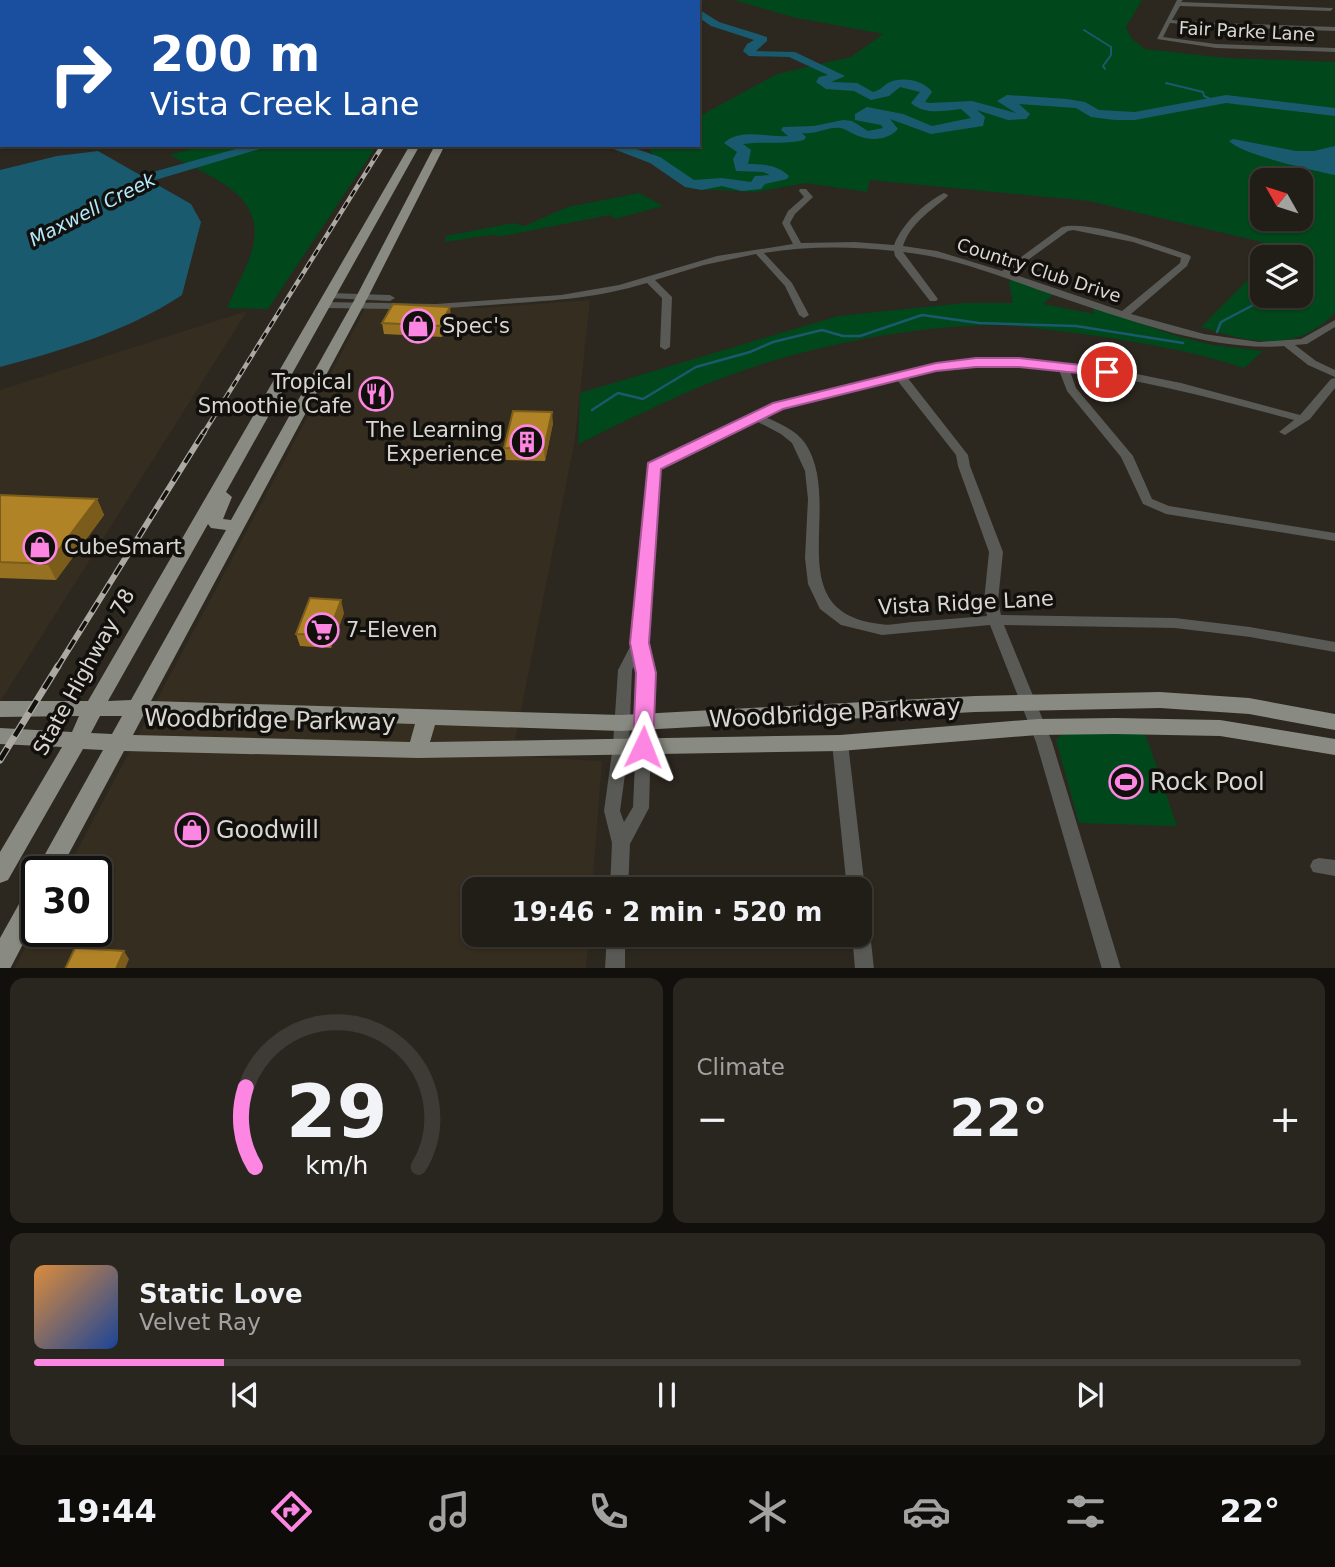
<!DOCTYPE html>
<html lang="en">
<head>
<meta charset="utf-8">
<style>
	body { margin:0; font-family:"DejaVu Sans",sans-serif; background:#292620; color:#f1f3f6; height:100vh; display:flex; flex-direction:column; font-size:26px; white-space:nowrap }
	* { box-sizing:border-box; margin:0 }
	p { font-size:23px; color:#a2a2a1 }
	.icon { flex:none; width:38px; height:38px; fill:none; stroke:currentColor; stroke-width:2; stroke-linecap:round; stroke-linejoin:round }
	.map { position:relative; height:968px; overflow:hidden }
	.side { display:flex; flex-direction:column; gap:10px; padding:10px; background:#12100d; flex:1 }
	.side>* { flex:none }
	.top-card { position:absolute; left:0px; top:0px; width:700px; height:147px; box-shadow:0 2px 5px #0004,0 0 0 2px #3e3b36; background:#1a4fa0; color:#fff; overflow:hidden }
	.needle { width:46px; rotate:309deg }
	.controls { position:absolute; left:1250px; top:168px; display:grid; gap:14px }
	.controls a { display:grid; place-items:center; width:63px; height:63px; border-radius:14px; background:#211d17; box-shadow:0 2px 5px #0004,0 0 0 2px #3e3b36; font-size:35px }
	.speed { position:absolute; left:21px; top:856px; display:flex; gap:14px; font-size:35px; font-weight:700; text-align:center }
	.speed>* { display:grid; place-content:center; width:91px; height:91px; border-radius:50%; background:#211d17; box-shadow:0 2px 5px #0004,0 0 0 2px #3e3b36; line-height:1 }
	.speed .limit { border:4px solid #111; border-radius:10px; background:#fff; color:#111 }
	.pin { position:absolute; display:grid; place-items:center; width:60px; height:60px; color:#fff; margin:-30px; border:4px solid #fff; border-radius:50%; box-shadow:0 2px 7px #0007 }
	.me { position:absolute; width:77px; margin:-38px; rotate:2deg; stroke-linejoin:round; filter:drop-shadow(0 0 5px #0008) }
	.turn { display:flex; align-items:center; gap:24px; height:147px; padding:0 35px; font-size:32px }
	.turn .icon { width:91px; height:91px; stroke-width:2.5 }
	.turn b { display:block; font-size:49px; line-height:60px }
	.big { font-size:52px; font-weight:800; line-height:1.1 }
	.side .tile { flex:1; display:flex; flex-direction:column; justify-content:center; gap:10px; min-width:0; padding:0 24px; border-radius:14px; background:#292620 }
	.side .dial { align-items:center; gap:0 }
	.dial svg { height:182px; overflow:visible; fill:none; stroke:#3e3b36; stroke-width:7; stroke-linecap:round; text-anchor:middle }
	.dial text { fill:#f1f3f6; stroke:none }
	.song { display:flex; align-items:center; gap:21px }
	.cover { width:84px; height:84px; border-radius:10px; background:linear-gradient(135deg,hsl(30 70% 55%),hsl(220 70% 35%)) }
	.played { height:7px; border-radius:4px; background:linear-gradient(90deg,#fd86e2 15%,#3e3b36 15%) }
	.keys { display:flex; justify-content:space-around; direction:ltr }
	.heat { display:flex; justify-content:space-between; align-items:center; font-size:38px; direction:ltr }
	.side .tiles { flex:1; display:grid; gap:10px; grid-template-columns:1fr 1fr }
	.tile:last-child { grid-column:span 2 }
	.trip { position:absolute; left:462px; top:877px; width:410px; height:70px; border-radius:14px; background:#211d17; box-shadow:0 2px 5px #0004,0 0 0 2px #3e3b36; font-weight:800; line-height:70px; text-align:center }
	.menu { display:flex; height:112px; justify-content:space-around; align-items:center; background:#0d0c09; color:#a2a2a1 }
	.menu .icon { width:49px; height:49px }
	.menu .active { color:#fd86e2 }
	.menu b { font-size:32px; color:#f1f3f6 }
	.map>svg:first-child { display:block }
	.built { fill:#352d1f }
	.green { fill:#00481b; fill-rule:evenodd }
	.water { fill:#1a5a6e }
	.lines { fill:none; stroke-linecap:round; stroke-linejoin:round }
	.stream-far1 { stroke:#1a5a6e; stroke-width:2 }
	.stream { stroke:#1a5a6e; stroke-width:2.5 }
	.river { fill:#1a5a6e; fill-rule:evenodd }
	.minor { fill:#595955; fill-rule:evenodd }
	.major { fill:#898a81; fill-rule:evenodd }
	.rail-far2-casing { stroke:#aca9a3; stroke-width:4.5 }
	.rail-far1-casing { stroke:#aca9a3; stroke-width:6 }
	.rail-casing { stroke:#aca9a3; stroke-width:7 }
	.rail-far2 { stroke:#12100d; stroke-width:2.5; stroke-dasharray:7; stroke-linecap:butt }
	.rail-far1 { stroke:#12100d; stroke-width:3.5; stroke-dasharray:11; stroke-linecap:butt }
	.rail { stroke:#12100d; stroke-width:4.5; stroke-dasharray:14; stroke-linecap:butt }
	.wall { fill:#977122 }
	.shaded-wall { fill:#7b5c1b }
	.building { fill:#b08327; stroke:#7b5c1b; stroke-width:2 }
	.route { fill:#fd86e2; stroke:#a45793; stroke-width:2 }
	.labels { text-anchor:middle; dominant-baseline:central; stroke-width:7; stroke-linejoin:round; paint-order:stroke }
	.far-street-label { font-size:18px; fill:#dad7d2; stroke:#12100d }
	.far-water-label { font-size:19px; font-style:italic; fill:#b5e9fc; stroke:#12100d }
	.poi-label { font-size:21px; fill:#dad7d2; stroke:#12100d; text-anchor:start }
	.street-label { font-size:21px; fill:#dad7d2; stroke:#12100d }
	.near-street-label { font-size:24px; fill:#dad7d2; stroke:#12100d }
	.near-poi-label { font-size:24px; fill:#dad7d2; stroke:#12100d; text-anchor:start }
</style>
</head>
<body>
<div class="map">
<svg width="1335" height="969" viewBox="0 0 1335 969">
	<rect width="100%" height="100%" fill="#2c271f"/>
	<g class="built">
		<path d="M590 300 575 439 512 756 602 761 592 889H474V934L589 935 586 968 14 969 37 926V931H96V872L66 871 369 301 481 308Z"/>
		<path d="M247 311 3 697 0 702V390Z"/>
	</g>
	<g class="green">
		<path d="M734 0H1142L1126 27 1131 38 1145 49 1226 58 1335 62V313C1294 354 1251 343 1201 327L1262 266V296H1300V257H1265L1270 244 1089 201 870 180 867 192 806 183 755 192 694 189 667 174 646 145H698V117L777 74 851 57 883 34 792 17ZM1262 180H1300V219H1262Z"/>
		<path d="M204 145H377L268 309 227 308C235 288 250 264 254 242 263 192 205 175 170 155Z"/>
		<path d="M639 193 663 206 615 219 610 215 503 236 490 235 445 242 446 236 513 223 524 226 568 207Z"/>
		<path d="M1013 276 1057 291 1043 304 1095 314 1092 310 1095 308 1180 337 1213 345 1263 351 1244 368C1186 349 1128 340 1067 332 1042 329 1018 325 993 325 912 326 809 346 733 374 680 393 628 420 578 444L580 393 838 316 964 303H1013L1009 283Z"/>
		<path d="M1064 733H1145L1177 826 1079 823 1056 740Z"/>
	</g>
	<g class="water">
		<path d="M1233 139 1296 151H1314L1335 146V175C1313 170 1242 155 1229 141Z"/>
		<path d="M98 151 191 204 201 222 182 295C128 331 63 350 0 367V170L57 156Z"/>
	</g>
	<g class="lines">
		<g class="stream-far1">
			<path d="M1084 30 1111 47V55L1103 66 1105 69"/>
			<path d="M1166 83 1203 92 1204 96 1214 101"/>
		</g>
		<g class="stream">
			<path d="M1293 257 1305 248"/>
			<path d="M1217 332 1221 322 1257 303 1262 291"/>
			<path d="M592 410 618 393 643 399 696 367 750 352 773 342 822 330 843 336H860L922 315 979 323 1076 326 1183 343"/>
		</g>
		<g class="river">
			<path d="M654 0H668L669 2H655Z"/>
			<path d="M698 9 719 22 767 37V41L756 51 795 52 845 76 831 82 857 83 873 92C881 90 882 87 888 83 901 76 924 80 932 92L925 102 930 103 972 101 1016 113 997 101 1007 95 1067 99 1085 102 1099 110 1135 112 1226 95 1335 108V116L1226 103 1135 120H1115L1091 117 1076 108 1019 104 1030 114 1026 119 1008 120 977 110 985 117 983 126 931 134 890 119 898 129C887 141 870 141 856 135 851 133 846 129 841 128 828 126 816 135 802 133L806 137 804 140C783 145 765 141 743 144L751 150 748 164C764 164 777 165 789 176L787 179 765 184 761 189 742 191 722 186 702 190 685 187 650 163 603 145H625L660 157 694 180 722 178 751 182 755 176 770 175 763 172 736 171 733 159 737 152 724 143C740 127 769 138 788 136L781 130 783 127 814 126 843 120 852 121 868 131 883 128 881 125 855 120V114L867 107 903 114 932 126 971 118 961 109C944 111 924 115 911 103L920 92 900 87 889 96 871 100 854 91 826 89 816 82 819 77 828 75 789 57 749 56 743 51 747 44 754 40 711 26 698 17Z"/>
			<path d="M250 145H273L152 181 120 197 112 192 142 175Z"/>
		</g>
		<g class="minor">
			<path d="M218 0H228L214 2Z"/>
			<path d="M1177 0H1183L1181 2 1333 8 1331 11 1180 6 1172 20 1218 23 1335 27V31L1218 27 1170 23 1163 37 1216 44 1335 48V52L1216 48 1157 39Z"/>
			<rect x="0" y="5" width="2" height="4"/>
			<path d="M2 48V52L0 53V49Z"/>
			<path d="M800 189H806L813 197 795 214 790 223 801 243 855 242 894 245C902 224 924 203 944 193L948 195 947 197C930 211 910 224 903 246L937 251 1002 271 1062 227C1091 220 1159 245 1189 255L1191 257 1187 266 1131 314 1204 334 1259 342 1301 339 1335 320V327L1307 344 1295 345 1316 361 1335 370V377L1308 365 1284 346C1246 349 1210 342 1173 333 1127 320 1082 305 1036 289 992 273 949 257 903 252L938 299 936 301H930L895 256 894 251C851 246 807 246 764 253L792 283 809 315 804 318 799 315 785 286 756 254 704 265 655 280 672 297 670 347 665 350 660 347 662 298 647 283C588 301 536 301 476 306 425 310 376 309 325 308L320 305 325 302 436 304 561 295 619 285 717 256 793 244 782 223 788 211 804 197 799 191ZM1073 230 1133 242 1181 258 1180 263 1122 311 1010 273 1068 231Z"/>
			<path d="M331 293 390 295 395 298 390 301 328 298 326 296Z"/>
			<path d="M1019 359 1122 371 1181 383 1300 415 1331 379 1335 378V388L1310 419 1285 435 1279 432 1294 420C1219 400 1147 380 1070 371L1076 388 1133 456 1152 499 1169 506 1335 533V541L1166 514 1143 504 1121 457 1067 391 1059 370C1007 364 958 365 907 377L968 455 970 466 1003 552 998 601 1001 615 1175 618 1250 627 1335 642V652L1250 637 1175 628 1004 625 1052 742 1121 969H1102L1036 742 990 625 882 635 841 625 820 609 808 584 805 558 808 499 805 471 792 443 781 434 756 421 662 466 658 471 646 643 653 673 649 808 630 844 628 889H610L612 843 604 811 613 745 618 670 632 643 648 467 654 460 774 404 936 364 976 360ZM897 380 956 455 958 466 989 552 984 601 987 616C962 618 937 620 912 622 902 623 890 626 880 624 776 612 846 504 805 443 796 430 779 423 765 417L782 408ZM636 663 639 673 633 807 624 822 620 811 629 745 632 670Z"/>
			<path d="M840 737 846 739 848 743 865 889 862 895 859 896V889H847L832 743 834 739Z"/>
			<path d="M1319 858 1335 860V876L1313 872 1310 866 1313 860Z"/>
			<path d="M859 906 865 908 868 914 874 969H855L852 934H859Z"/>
			<path d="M607 934H625V969H605Z"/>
		</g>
		<g class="major">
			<path d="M526 0H592L590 2Z"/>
			<path d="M410 145H420L226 492 232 497 223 519 231 520 356 297 435 145H445L368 297 151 701 621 715 975 696 1160 692 1249 698 1335 714V730L1249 714 1160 708 975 712 621 731 435 725 430 742 840 735 1038 719 1115 718 1220 720 1335 739V755L1220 736 1115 734 1038 735 840 751 418 758 124 751 59 872H37V874L36 872 39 865 103 750 83 749 8 880 0 883V852L62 747 0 744V728L72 732 79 716 0 717V701H88ZM208 524 211 528 226 530 131 700 108 701ZM100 716H122L112 734 91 733ZM143 716 415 724 410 742 133 735Z"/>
			<path d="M37 883V917L10 969H0V938L29 886Z"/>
		</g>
		<defs>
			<path id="rail-far2" d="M203 434 383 145"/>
			<path id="rail-far1" d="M57 668 204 432"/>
			<path id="rail" d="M0 760 58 666"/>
		</defs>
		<use href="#rail-far2" class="rail-far2-casing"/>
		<use href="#rail-far1" class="rail-far1-casing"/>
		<use href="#rail" class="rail-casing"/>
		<use href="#rail-far2" class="rail-far2"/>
		<use href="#rail-far1" class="rail-far1"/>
		<use href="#rail" class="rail"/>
	</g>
	<g class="wall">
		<path d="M451 318 442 337 384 334 382 323Z"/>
		<path d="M553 423 545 461 506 460 504 448Z"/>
		<path d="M0 495 97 499 104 515 56 580 0 578Z"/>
		<path d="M344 613 331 648 300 646 296 634Z"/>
	</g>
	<g class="shaded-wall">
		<path d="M450 307 451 318 442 337 440 326Z"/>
		<path d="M552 412 553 423 545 461 544 449Z"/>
		<path d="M97 499 104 515 56 580 48 564Z"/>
		<path d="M341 600 344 613 331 648 328 635Z"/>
		<path d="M124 951 129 959 125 969H116Z"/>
	</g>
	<g class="building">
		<path d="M393 304 450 307 440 326 382 323Z"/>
		<path d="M513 411 552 412 544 449 504 448Z"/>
		<path d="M0 495 97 499 48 564 0 562Z"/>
		<path d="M310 598 341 600 328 635 296 634Z"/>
		<path d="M75 948 124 951 116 969H65Z"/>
	</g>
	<path class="route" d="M976 358H1019L1107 368 1114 372 1107 376 1019 367H976L936 371 783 409 661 469 649 643 656 673 653 747 650 753 643 755 636 753 633 747 636 673 630 643 648 463 773 403 936 363Z"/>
	<defs>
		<symbol id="shop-ring" viewBox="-11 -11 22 22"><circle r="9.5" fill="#12100d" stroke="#fd86e2" stroke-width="1.5"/><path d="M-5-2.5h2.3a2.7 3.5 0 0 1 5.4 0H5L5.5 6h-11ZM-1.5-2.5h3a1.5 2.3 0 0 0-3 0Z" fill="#fd86e2"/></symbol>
		<symbol id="restaurant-ring" viewBox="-11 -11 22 22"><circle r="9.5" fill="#12100d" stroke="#fd86e2" stroke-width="1.5"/><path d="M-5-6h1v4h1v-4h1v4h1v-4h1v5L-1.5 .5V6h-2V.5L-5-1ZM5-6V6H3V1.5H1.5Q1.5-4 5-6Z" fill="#fd86e2"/></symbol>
		<symbol id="building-ring" viewBox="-11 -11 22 22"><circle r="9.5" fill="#12100d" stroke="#fd86e2" stroke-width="1.5"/><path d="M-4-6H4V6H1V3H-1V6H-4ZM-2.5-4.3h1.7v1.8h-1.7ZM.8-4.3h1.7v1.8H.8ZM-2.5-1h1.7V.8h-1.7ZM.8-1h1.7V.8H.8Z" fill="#fd86e2"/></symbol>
		<symbol id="supermarket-ring" viewBox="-11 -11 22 22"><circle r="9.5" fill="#12100d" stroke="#fd86e2" stroke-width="1.5"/><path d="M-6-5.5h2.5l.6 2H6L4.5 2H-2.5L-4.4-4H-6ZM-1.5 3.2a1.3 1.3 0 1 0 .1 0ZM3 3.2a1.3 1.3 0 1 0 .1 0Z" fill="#fd86e2"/></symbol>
		<symbol id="stadium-ring" viewBox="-11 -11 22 22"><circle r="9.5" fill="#12100d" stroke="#fd86e2" stroke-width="1.5"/><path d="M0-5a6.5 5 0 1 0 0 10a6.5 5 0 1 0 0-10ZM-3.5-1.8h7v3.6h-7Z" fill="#fd86e2"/></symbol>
	</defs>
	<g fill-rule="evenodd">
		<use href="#shop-ring" x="399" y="307" width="38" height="38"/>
		<use href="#restaurant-ring" x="357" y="375" width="38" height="38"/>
		<use href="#building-ring" x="508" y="423" width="38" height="38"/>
		<use href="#shop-ring" x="21" y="528" width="38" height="38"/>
		<use href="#supermarket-ring" x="303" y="611" width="38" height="38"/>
		<use href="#stadium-ring" x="1107" y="763" width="38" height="38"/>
		<use href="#shop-ring" x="173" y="811" width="38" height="38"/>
	</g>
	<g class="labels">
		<g class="far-street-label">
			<text transform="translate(1247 31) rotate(3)">Fair Parke Lane</text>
			<text transform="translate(1039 270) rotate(18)">Country Club Drive</text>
		</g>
		<g class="far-water-label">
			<text transform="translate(92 209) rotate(-27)">Maxwell Creek</text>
		</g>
		<g class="poi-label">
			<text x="442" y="326">Spec's</text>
			<text x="352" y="382" text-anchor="end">Tropical<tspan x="352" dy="24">Smoothie Cafe</tspan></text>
			<text x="503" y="430" text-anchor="end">The Learning<tspan x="503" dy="24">Experience</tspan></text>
			<text x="64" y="547">CubeSmart</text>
			<text x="346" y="630">7-Eleven</text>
		</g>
		<g class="street-label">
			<text transform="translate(966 603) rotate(-3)">Vista Ridge Lane</text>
			<text transform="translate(84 672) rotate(-61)">State Highway 78</text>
		</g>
		<g class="near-street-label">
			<text transform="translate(835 713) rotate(-3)">Woodbridge Parkway</text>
			<text transform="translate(270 720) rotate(1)">Woodbridge Parkway</text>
		</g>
		<g class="near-poi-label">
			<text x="1150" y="782">Rock Pool</text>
			<text x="216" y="830">Goodwill</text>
		</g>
	</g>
</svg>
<div class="controls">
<a><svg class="needle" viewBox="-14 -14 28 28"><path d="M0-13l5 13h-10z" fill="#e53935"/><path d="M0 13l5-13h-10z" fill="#a2a2a1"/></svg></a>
<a><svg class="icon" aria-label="layers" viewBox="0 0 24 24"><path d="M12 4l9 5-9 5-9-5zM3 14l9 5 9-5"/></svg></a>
</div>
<div class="speed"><div class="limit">30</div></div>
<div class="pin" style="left:1107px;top:372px;background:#d93025"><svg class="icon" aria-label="arrive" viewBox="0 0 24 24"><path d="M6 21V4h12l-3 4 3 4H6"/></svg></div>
<svg class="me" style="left:643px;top:747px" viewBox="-20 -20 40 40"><path d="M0-17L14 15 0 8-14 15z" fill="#fd86e2" stroke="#fff" stroke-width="4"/></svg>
<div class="trip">19:46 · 2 min · 520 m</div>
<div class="top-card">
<div class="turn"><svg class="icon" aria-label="right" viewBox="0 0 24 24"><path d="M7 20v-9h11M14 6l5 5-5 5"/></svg><div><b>200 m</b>Vista Creek Lane</div></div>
</div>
</div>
<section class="side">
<div class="tiles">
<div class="tile dial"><svg viewBox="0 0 100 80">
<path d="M14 69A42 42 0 1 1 86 69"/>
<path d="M14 69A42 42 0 0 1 10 34" stroke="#fd86e2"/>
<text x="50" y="56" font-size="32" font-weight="700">29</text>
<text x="50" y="72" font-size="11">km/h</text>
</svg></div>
<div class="tile"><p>Climate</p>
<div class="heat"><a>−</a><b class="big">22°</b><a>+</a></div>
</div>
<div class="tile">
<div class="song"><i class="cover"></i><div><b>Static Love</b><p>Velvet Ray</p></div></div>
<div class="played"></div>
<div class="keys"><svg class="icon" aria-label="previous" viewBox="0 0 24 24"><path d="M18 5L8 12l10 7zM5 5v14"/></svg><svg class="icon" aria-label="pause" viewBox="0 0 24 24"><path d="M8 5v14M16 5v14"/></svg><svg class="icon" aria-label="next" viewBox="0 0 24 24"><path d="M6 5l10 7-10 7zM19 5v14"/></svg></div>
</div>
</div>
</section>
<nav class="menu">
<b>19:44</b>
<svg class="icon active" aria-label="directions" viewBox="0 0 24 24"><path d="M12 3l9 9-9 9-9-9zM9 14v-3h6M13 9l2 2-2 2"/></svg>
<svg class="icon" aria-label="music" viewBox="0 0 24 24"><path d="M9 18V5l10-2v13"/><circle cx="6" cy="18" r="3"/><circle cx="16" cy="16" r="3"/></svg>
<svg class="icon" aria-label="phone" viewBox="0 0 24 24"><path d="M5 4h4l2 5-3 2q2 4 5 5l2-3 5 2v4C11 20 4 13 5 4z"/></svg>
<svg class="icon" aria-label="climate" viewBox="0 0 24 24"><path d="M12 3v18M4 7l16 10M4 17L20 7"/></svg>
<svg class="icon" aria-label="car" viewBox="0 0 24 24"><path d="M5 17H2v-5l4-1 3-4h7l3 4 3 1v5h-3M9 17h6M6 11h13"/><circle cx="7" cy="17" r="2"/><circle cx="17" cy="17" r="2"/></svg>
<svg class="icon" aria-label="filters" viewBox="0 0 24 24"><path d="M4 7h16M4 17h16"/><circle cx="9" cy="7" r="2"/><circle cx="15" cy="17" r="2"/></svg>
<b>22°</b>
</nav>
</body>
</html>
